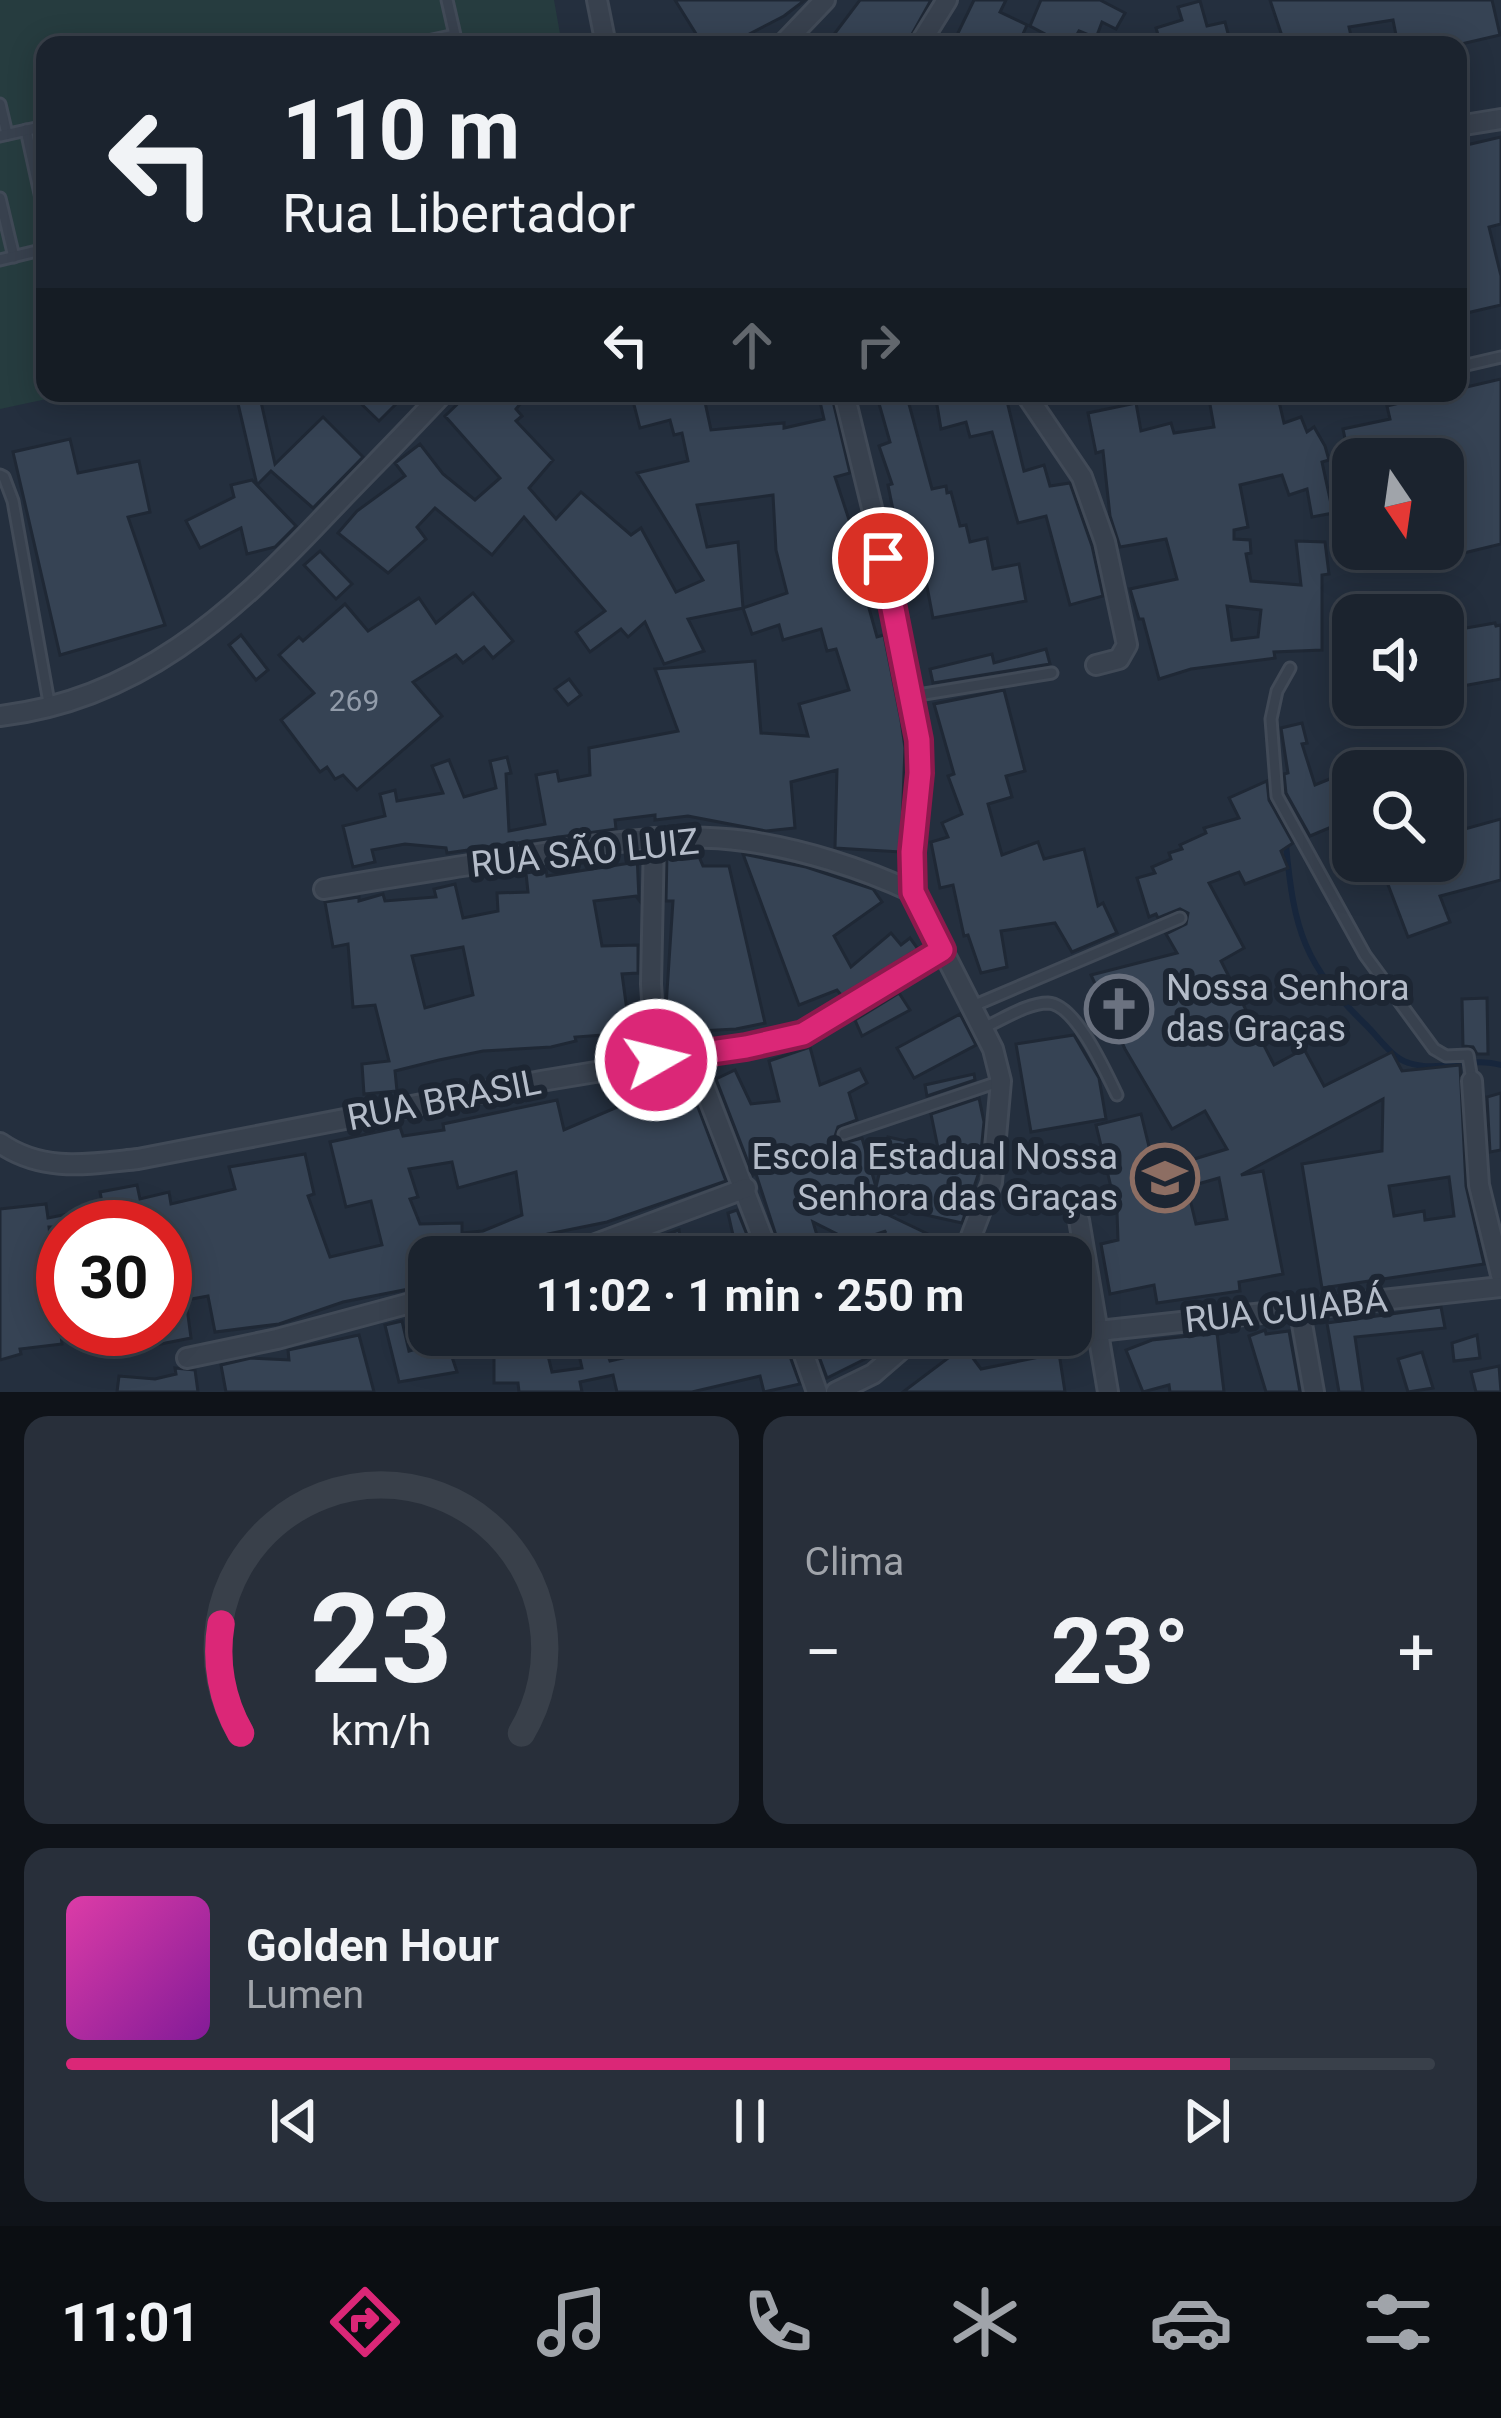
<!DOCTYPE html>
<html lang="pt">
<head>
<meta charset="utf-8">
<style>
	body { margin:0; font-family:Roboto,sans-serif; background:#282f3a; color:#f1f3f6; height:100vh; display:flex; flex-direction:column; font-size:45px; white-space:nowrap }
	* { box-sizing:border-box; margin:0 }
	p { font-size:39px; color:#a0a4aa }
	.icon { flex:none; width:66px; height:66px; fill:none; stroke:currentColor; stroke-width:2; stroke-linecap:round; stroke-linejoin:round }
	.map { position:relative; height:1392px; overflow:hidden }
	.details { display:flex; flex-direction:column; gap:24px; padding:24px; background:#0f1319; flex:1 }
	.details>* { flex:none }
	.guide { position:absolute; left:36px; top:36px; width:1431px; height:366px; border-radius:24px; box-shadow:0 6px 30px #0003,0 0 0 3px #39404a; background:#1b232e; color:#f1f3f6; overflow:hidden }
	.needle { width:78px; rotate:167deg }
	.buttons { position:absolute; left:1332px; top:438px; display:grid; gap:24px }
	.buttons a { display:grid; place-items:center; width:132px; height:132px; border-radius:24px; background:#1b232e; box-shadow:0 6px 30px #0003,0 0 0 3px #39404a; font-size:60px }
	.speed { position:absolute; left:36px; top:1200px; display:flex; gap:24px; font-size:60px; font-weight:700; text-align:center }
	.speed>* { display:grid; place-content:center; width:156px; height:156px; border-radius:50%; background:#1b232e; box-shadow:0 6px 30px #0003,0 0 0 3px #39404a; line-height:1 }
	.speed .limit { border:18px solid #d22; background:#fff; color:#111 }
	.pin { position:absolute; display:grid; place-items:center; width:102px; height:102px; color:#fff; margin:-51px; border:6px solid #fff; border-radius:50%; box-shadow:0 3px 12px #0007 }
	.me { position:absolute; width:132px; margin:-66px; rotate:82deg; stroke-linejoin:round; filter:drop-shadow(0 0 9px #0008) }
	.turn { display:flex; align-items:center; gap:42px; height:252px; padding:0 48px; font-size:54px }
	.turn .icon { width:156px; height:156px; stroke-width:2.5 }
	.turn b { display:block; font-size:84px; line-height:102px }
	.lanes { display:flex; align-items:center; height:114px; padding:0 48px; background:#0003; justify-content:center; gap:60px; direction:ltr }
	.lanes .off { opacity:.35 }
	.big { font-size:90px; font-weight:700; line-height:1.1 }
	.details .card { flex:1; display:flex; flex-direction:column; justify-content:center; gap:18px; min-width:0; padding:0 42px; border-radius:24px; background:#282f3a }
	.details .dial { align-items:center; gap:0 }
	.dial svg { height:312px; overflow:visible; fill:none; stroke:#39404a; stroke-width:7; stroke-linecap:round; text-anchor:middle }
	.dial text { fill:#f1f3f6; stroke:none }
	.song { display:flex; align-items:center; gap:36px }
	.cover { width:144px; height:144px; border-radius:18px; background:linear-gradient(135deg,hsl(320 70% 55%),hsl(290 70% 35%)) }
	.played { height:12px; border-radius:6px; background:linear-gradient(90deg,#db2777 85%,#39404a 85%) }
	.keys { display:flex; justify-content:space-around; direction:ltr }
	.heat { display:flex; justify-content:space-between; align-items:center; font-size:66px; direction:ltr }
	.details .tiles { flex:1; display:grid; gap:24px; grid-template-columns:1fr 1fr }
	.card:last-child { grid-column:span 2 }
	.trip { position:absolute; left:408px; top:1236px; width:684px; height:120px; border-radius:24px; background:#1b232e; box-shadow:0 6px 30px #0003,0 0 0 3px #39404a; font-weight:700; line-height:120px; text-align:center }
	.tabs { display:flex; height:192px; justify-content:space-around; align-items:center; background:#0b0e12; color:#a0a4aa }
	.tabs .icon { width:84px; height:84px }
	.tabs .current { color:#db2777 }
	.tabs b { font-size:54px; color:#f1f3f6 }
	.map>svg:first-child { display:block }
	.green { fill:#263c3f }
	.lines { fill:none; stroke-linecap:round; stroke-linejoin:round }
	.stream { stroke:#17263c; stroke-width:6 }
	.building { fill:#364354; stroke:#1f2835; stroke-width:3; fill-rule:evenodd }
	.service-casing { stroke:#414a57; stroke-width:15 }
	.minor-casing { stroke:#414a57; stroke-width:24 }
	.service { stroke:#38414e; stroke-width:9 }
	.minor { stroke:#38414e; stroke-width:18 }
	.route-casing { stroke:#8e194d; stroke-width:30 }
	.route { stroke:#db2777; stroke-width:21 }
	.labels { text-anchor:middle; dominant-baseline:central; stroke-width:12; stroke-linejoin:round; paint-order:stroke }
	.number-label { font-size:30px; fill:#929caa }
	.street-label { font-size:36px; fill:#b4bcc9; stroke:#1d2633 }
	.poi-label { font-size:36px; fill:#b4bcc9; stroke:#1d2633; text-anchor:start }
</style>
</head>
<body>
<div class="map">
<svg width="1501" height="1392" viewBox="0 0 1501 1392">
	<rect width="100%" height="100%" fill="#242f3e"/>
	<path class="green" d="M0 0H554L562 45H45V393H75L0 409Z"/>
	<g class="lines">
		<path class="stream" d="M1286 845C1294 931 1304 965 1367 1026 1379 1038 1392 1058 1409 1063 1439 1073 1471 1056 1501 1065"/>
	</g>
	<g class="building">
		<path d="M675 0H805L784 16 728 45H703Z"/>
		<path d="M860 0H931L906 45H826Z"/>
		<path d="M974 0H1006L1000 12 1027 25 1018 45H977L957 35Z"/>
		<path d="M1041 0H1100L1125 13 1116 29 1102 22 1096 38 1079 31 1071 45H1066L1030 26Z"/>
		<path d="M1270 0H1492L1500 35 1457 45H1398L1393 20 1349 27 1353 45H1285Z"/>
		<path d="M1200 1 1207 26 1225 22 1231 45H1161L1156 28 1182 20 1178 7Z"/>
		<path d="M1501 137V224L1489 227 1501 276V305L1458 315V147Z"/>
		<path d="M1501 379V544L1443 558V459H1400L1395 438 1347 448 1343 429 1390 419 1387 406 1441 393H1458V389Z"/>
		<path d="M259 393 275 464 323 417 363 457 313 508 271 471 257 485 236 395Z"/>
		<path d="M350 393H407L379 421Z"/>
		<path d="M469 393H529L516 409 522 416 516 421 553 460 529 488 556 519 581 492 631 535 641 528 676 592 703 580 637 473 688 461 682 433 674 435 670 420 640 428 631 393H703L711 430 784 423V428L824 419 818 393H831L850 473 835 477 853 532 863 529 873 580 862 583 877 637 884 635 901 720 905 748 901 852 835 848 837 770 791 782 795 828 766 831 688 816 655 820V815L615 820 616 829 447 853 446 848 405 844 372 850 375 862 353 867 343 826 385 816 380 794 395 790 397 801 443 793 432 766 449 760 464 797 496 788 490 761 507 757 511 773 506 774 509 831 545 824 536 775 557 771 559 781 590 775 589 748 678 731 655 669 755 661 761 733 808 736 799 704 849 690 836 649 827 651 821 629 783 640 779 625 752 634 743 608 688 619 704 651 664 664 645 622 628 637 621 629 590 652 576 632 605 611 524 517 492 555 435 508 417 527 426 539 388 573 338 533 357 511 405 476 395 463 420 444 443 474 475 500 500 478 445 416ZM773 495 776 550 787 593 743 608 738 542 707 547 697 505Z"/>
		<path d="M876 393H906L932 489 946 486 947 493 951 492 960 526 966 525 970 542 987 538 993 569 1019 564 1026 601 933 618 926 581 908 584 888 485 892 484 879 446 890 442Z"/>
		<path d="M935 393H1005L1024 471 1044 465 1050 486 1070 483 1092 546 1103 596 1070 605 1046 516 1018 523 992 432 970 437 966 422 941 429Z"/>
		<path d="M1208 393H1255L1256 398 1277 393 1284 423 1301 417 1307 432 1314 427 1325 446 1329 460 1322 462 1333 513 1312 517 1307 489 1289 495 1282 475 1240 485 1248 527 1234 530V539L1250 540 1251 553 1246 554 1251 581 1301 585 1296 541 1325 542 1329 574 1322 575V650L1274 652 1275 658 1191 669 1159 679 1143 619H1139L1130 589 1177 579 1166 539 1120 547 1110 516 1103 451 1096 453 1088 413 1136 403 1141 431 1171 423 1174 433 1214 427ZM1227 606 1261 610 1258 637 1232 640Z"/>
		<path d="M70 439 78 473 139 461 150 512 128 517 165 625 60 655 13 452Z"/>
		<path d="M252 480 296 526 275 547 247 554 241 528 200 548 186 521 234 497 231 485Z"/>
		<path d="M320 551 352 584 336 599 304 565Z"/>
		<path d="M473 593 513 641 493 658 484 647 463 663 456 655 413 682 442 716 357 790 343 775 335 779 327 767 320 772 281 720 314 693 279 655 299 637 303 641 345 604 368 631 419 598 436 623Z"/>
		<path d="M1495 623 1496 626 1501 625V679L1446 689 1443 632Z"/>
		<path d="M241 635 268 670 256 680 229 645Z"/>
		<path d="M1046 649 1050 664 933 683 930 669 992 654 994 663Z"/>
		<path d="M569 679 581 695 568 705 555 689Z"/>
		<path d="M1004 690 1025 771 1006 776 1012 797 988 804 1002 855 1038 842 1044 859 1084 849 1098 906 1103 903 1117 933 1072 952 1055 923 1001 931 1007 967 981 973 968 935 964 936 953 885 940 888 931 842 948 837 942 823 962 814 948 776 954 774 934 704Z"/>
		<path d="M1302 723 1307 743 1302 744 1315 785 1337 776 1353 815V818L1310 836 1286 793 1284 774 1288 773 1281 728Z"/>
		<path d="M1267 781 1269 800 1293 843 1281 851 1288 868 1245 884 1239 872 1209 883 1244 948 1221 961 1274 1065 1304 1049 1324 1086 1392 1052 1402 1071 1460 1065 1466 1186 1484 1264 1322 1288 1302 1164 1382 1151 1383 1099 1241 1175 1263 1171 1283 1274 1239 1282 1240 1291 1157 1303 1154 1285 1110 1294 1101 1244 1118 1240 1117 1212 1096 1125 1141 1114 1155 1171 1227 1149 1205 1111 1172 1129 1125 1049 1091 975 1177 953 1166 934 1186 924 1188 913 1180 909 1158 918 1156 914 1149 917 1137 878 1155 873 1152 867 1171 859 1169 853 1182 849 1180 845 1206 833 1204 828 1239 818 1229 798ZM1449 1177 1454 1216 1425 1220 1424 1211 1394 1216 1389 1186ZM1219 1178 1227 1219 1196 1224 1187 1187Z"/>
		<path d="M1501 819V880L1440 896 1450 922 1408 937 1379 861H1443V835Z"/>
		<path d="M667 852H697L703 866H729L765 1023 736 1029 699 1031 698 1021 680 1023 678 1005 666 1007 673 901H666Z"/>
		<path d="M637 854 639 900 636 896 594 901 602 946 638 945V973L622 974 630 1033 575 1037 576 1041 551 1047 483 1051 439 1060 395 1071 397 1091 364 1094 362 1064 389 1061 375 1005 353 1007 348 944 333 947 325 902 359 897V901L383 894 385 901 436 897 434 889 455 884 463 918 498 911 497 893 528 892 526 873 546 870 547 876 637 862ZM463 947 473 995 425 1008 412 956Z"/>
		<path d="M743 854 806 867 873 889 882 902 834 936 851 967 891 933 901 945 910 938 918 949 842 996 837 990 799 1005Z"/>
		<path d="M899 993 910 1010 862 1036 855 1020Z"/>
		<path d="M1487 998 1488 1054H1477L1473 1047 1463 1046 1462 999Z"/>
		<path d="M960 1014 976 1045 914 1078 897 1048Z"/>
		<path d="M1074 1035 1099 1078 1106 1119 1031 1132 1016 1044Z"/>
		<path d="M810 1047 820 1085 860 1069 867 1083 849 1093 857 1120 838 1127 835 1136 843 1143 862 1138 876 1187 888 1137 938 1148 931 1114 979 1098 984 1122 979 1172 962 1223 881 1205 880 1211 953 1246 950 1257H862L886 1231 853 1242 813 1222 822 1252 806 1257H783L756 1174 753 1175 716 1079 735 1070 751 1104 779 1101 769 1061Z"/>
		<path d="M685 1073 726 1181 607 1222 548 1234V1253L526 1257H429V1285L343 1302 279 1324 215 1332 208 1296 186 1300 191 1338 115 1353 108 1329H165V1227H49L62 1344 20 1349 21 1354 0 1360V1209L46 1204 48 1218 103 1207 100 1192 137 1185 140 1199 169 1192 171 1204 235 1189 229 1167 305 1154 314 1194 308 1196 330 1257 382 1245 371 1201 346 1207 330 1142 400 1127 403 1136 444 1130 443 1124 557 1100 564 1130 620 1106 615 1092 630 1087 632 1092ZM452 1162 458 1188 516 1172 522 1215 483 1231 462 1233V1223L420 1224 410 1199 418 1197 409 1169Z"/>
		<path d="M974 1074 975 1080 927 1096 925 1085Z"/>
		<path d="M1501 1093V1150L1490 1152 1487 1097Z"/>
		<path d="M737 1210 756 1257H738L728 1213Z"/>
		<path d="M679 1230 683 1257H610L609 1254Z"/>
		<path d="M1441 1307 1445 1328 1355 1337 1363 1392H1339L1327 1323Z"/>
		<path d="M402 1321 409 1351 446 1340 444 1335H543L552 1372 582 1368 576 1341 600 1335 610 1361 649 1352 645 1335H762L764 1346 784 1340 800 1384 764 1392 760 1376 692 1392H617L613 1375 580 1382 582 1392H519L518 1383H494V1350L452 1357 457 1372 399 1382 385 1325Z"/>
		<path d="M1265 1330 1266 1334 1289 1331 1300 1392H1266L1249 1336Z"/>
		<path d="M1217 1333 1224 1392H1170L1169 1385 1143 1392 1126 1350 1152 1340Z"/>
		<path d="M359 1335 374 1392H226L221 1365 251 1358 289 1360 288 1350Z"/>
		<path d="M811 1335H893L894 1338 861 1349 867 1358 827 1378Z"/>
		<path d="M1477 1335 1480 1358 1454 1361 1452 1343Z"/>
		<path d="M964 1346 981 1369 1059 1353 1065 1392H903Z"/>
		<path d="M1422 1352 1433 1388 1408 1392 1398 1359Z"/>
		<path d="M1499 1366 1501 1392H1476L1471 1372Z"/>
		<path d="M175 1368 195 1370 198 1392H117L119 1376 155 1379 176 1374Z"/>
	</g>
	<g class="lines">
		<defs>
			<g id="service">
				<path d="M409 45 455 35 447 0"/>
				<path d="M0 104 7 134"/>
				<path d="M26 130 45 217"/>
				<path d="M0 136 45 126"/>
				<path d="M0 198 14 257"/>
				<path d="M0 260 45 249"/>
				<path d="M1458 367 1501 357"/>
				<path d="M0 475 4 477 13 501 50 708"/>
				<path d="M1290 668 1277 691 1271 719 1277 796 1365 955 1434 1049 1446 1056 1468 1055 1472 1080"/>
				<path d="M912 696 1052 673"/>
				<path d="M973 1006 1180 918"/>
				<path d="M983 1028C1002 1020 1027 1003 1048 1003 1076 1004 1106 1073 1117 1095"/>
				<path d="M844 1134 1001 1081"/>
			</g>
			<g id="minor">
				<path d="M597 0 606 45"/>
				<path d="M782 45 825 0"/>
				<path d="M919 45 947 0"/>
				<path d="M1458 126 1501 119"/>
				<path d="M844 393 875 520 919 740 913 892 993 1049 1001 1081 992 1182 963 1257"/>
				<path d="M1025 393 1082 477 1105 542 1127 645 1119 659 1096 665"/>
				<path d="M0 716C137 700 231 615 322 519 362 477 403 436 443 393"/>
				<path d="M654 838 651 984 656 1060"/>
				<path d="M324 889C384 878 445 869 506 859 585 847 665 830 745 841 801 849 862 868 913 892"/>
				<path d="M692 1055 770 1257"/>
				<path d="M1472 1081 1479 1185 1501 1275"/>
				<path d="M0 1143C43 1173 89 1164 138 1159L541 1081 777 1042 826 1022 942 950"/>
				<path d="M1079 1220 1108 1392"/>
				<path d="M561 1257 746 1188"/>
				<path d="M1299 1307 1314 1392"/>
				<path d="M1071 1334 1501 1287"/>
				<path d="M797 1335 817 1392"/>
				<path d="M973 1335 994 1341 1063 1335"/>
				<path d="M187 1358 277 1339 429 1298"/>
				<path d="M836 1392 873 1374 918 1335"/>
			</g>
		</defs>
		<use href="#service" class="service-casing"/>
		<use href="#minor" class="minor-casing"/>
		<use href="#service" class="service"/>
		<use href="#minor" class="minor"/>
	</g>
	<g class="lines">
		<defs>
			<path id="route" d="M656 1060 746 1047 803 1034 942 950 913 892 912 852 920 773 919 740 883 558"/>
		</defs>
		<use href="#route" class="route-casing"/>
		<use href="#route" class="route"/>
	</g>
	<defs>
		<symbol id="church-ring" viewBox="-11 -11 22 22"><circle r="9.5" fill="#1d2633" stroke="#6b7280" stroke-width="1.5"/><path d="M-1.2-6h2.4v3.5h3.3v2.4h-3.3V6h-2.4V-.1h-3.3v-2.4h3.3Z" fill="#6b7280"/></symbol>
		<symbol id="school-ring" viewBox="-11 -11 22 22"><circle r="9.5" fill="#1d2633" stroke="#8d6e63" stroke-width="1.5"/><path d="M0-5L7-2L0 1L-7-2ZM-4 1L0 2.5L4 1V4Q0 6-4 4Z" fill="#8d6e63"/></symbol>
	</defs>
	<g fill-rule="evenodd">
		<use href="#church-ring" x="1081" y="971" width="76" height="76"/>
		<use href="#school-ring" x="1127" y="1140" width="76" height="76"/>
	</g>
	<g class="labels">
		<g class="number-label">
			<text x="354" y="700">269</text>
		</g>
		<g class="street-label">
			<text transform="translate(585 853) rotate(-6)">RUA SÃO LUIZ</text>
			<text transform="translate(444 1100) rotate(-11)">RUA BRASIL</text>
			<text transform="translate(1286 1310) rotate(-6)">RUA CUIABÁ</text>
		</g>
		<g class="poi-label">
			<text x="1166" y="988">Nossa Senhora<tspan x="1166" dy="41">das Graças</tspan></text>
			<text x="1118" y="1157" text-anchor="end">Escola Estadual Nossa<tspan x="1118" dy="41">Senhora das Graças</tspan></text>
		</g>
	</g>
</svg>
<div class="buttons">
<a><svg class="needle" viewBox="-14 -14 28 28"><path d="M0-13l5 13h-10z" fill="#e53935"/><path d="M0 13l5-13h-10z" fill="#a0a4aa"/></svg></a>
<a><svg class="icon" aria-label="sound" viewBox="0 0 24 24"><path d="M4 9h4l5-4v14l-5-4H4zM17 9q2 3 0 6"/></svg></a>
<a><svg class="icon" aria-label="search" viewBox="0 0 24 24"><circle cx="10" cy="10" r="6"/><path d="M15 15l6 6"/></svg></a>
</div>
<div class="speed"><div class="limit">30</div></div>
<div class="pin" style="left:883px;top:558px;background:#d93025"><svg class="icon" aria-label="arrive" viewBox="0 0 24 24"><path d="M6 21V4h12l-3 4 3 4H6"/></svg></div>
<svg class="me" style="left:656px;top:1060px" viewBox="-20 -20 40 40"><circle r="17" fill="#db2777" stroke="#fff" stroke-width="3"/><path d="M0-11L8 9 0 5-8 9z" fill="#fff"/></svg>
<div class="trip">11:02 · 1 min · 250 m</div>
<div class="guide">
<div class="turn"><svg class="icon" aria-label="left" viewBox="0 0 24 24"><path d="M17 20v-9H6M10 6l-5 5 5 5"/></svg><div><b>110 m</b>Rua Libertador</div></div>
<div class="lanes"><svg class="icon" aria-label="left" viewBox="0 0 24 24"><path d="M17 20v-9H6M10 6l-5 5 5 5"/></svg><svg class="icon off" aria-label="ahead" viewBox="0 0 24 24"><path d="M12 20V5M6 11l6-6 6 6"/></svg><svg class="icon off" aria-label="right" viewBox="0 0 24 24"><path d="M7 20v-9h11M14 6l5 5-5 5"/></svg></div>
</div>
</div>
<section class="details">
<div class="tiles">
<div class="card dial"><svg viewBox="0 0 100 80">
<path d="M14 69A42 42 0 1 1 86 69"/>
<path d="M14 69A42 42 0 0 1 9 41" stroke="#db2777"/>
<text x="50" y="56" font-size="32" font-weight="700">23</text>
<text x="50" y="72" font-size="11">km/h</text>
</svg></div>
<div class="card"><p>Clima</p>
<div class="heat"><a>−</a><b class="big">23°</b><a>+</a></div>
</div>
<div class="card">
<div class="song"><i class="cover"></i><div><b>Golden Hour</b><p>Lumen</p></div></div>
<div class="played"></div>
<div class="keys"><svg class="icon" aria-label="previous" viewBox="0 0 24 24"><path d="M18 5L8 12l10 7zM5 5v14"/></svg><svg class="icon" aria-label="pause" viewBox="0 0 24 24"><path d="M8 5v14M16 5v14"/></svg><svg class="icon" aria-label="next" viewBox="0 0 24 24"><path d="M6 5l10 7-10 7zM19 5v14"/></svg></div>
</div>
</div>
</section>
<nav class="tabs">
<b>11:01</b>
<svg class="icon current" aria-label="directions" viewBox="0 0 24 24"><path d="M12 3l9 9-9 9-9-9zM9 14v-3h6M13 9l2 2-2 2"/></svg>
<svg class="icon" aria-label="music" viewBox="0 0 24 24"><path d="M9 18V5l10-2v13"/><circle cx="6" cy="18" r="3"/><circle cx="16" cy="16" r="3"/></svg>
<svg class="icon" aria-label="phone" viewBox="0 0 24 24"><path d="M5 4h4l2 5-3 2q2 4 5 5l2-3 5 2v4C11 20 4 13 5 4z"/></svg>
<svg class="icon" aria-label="climate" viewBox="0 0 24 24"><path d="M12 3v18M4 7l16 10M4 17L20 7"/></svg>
<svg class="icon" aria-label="car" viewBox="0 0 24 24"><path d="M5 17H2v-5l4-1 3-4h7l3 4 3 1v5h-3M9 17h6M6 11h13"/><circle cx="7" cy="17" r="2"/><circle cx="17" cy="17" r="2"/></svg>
<svg class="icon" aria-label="filters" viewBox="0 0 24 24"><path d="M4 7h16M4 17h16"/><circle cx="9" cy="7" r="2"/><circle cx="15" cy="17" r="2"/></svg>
</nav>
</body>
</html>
